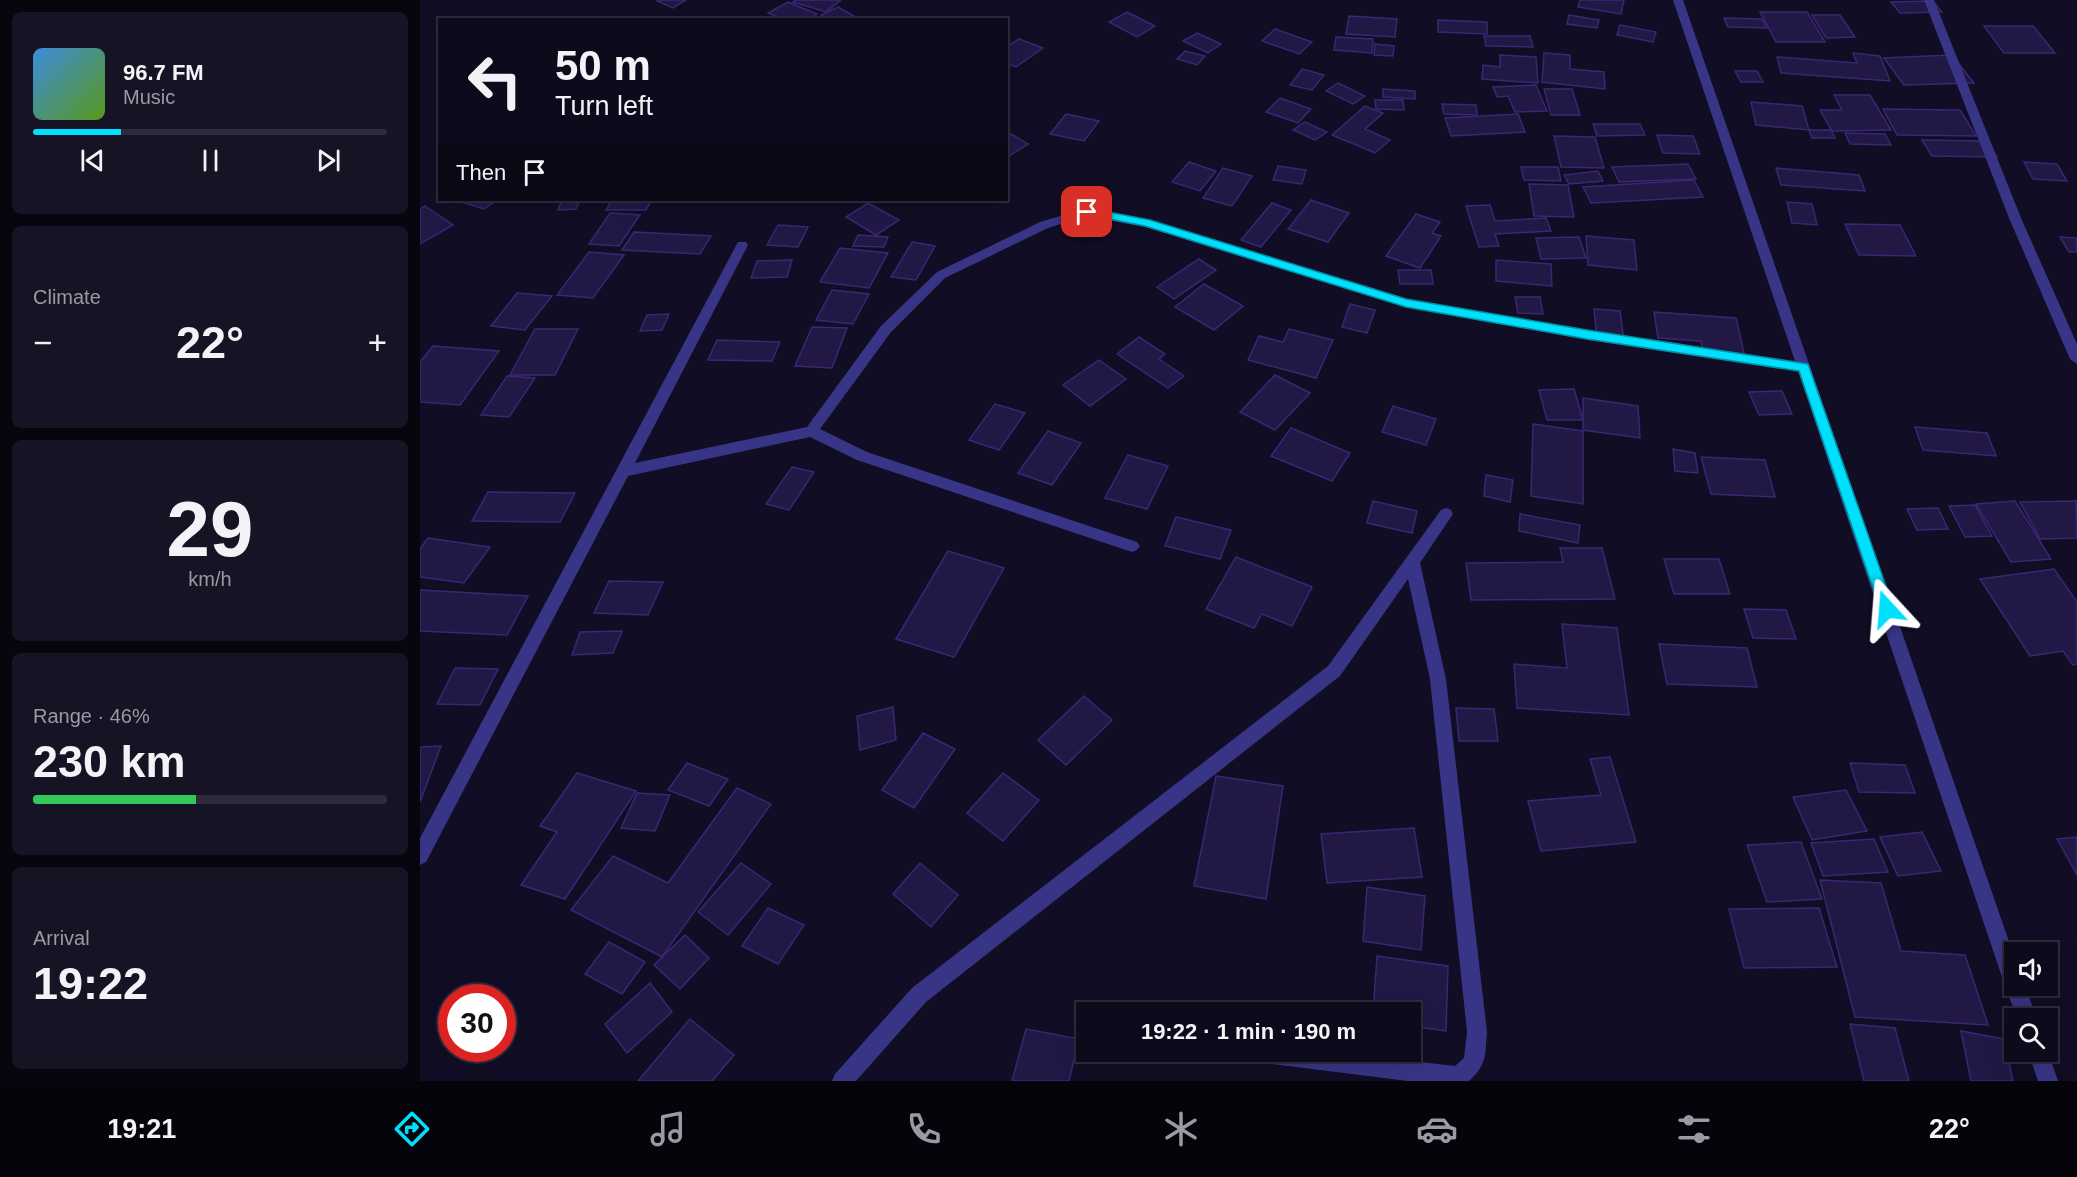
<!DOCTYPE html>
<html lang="en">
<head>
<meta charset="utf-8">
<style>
	body { margin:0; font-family:Helvetica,sans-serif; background:#161324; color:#f1f3f6; height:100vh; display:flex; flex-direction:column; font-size:22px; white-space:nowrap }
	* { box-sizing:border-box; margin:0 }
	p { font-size:20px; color:#9a9aa3 }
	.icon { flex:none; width:33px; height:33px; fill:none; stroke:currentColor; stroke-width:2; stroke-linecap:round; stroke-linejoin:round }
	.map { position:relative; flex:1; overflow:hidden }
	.panel { display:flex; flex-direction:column; gap:12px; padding:12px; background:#07060f; width:420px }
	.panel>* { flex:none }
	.banner { position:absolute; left:18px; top:18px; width:570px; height:183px; border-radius:0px; box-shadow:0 6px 24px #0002,0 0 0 2px #2d2b3a; background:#0d0a1b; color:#f1f3f6; overflow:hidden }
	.controls { position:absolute; left:1584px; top:942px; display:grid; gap:12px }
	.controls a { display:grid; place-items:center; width:54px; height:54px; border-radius:0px; background:#0d0a1b; box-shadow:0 6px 24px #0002,0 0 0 2px #2d2b3a; font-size:30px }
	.speed { position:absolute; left:18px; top:984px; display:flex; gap:12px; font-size:30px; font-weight:700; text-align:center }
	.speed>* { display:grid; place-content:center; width:78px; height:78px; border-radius:50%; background:#0d0a1b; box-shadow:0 6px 24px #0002,0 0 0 2px #2d2b3a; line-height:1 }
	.speed .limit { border:9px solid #d22; background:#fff; color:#111 }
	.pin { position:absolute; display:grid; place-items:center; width:51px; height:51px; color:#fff; margin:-26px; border-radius:12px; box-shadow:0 3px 9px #0006 }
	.me { position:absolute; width:66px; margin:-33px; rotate:341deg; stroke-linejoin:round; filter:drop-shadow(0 0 4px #0008) }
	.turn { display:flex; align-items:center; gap:21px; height:126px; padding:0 18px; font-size:27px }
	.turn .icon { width:78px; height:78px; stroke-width:2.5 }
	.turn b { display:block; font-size:42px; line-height:51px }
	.then { display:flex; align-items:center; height:57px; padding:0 18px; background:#0003; gap:12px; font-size:22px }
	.big { font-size:45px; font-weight:700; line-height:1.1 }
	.panel .widget { flex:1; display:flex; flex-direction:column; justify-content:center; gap:9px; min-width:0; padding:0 21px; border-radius:9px; background:#161324 }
	.panel .dial { align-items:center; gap:0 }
	.dial b { font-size:78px; line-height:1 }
	.song { display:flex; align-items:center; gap:18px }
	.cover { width:72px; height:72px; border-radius:9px; background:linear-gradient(135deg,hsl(210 70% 55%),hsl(90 70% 35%)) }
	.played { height:6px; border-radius:3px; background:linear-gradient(90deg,#00dffb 25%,#2d2b3a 25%) }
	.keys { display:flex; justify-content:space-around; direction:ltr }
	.heat { display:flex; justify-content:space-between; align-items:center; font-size:33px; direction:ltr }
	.charge { height:9px; border-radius:4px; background:linear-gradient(90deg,#34c759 46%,#2d2b3a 0) }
	.trip { position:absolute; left:656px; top:1002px; width:345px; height:60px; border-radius:0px; background:#0d0a1b; box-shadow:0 6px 24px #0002,0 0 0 2px #2d2b3a; font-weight:700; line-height:60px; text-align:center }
	.menu { display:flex; height:96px; justify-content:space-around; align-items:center; background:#05040b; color:#9a9aa3 }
	.menu .icon { width:42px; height:42px }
	.menu .selected { color:#00dffb }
	.menu b { font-size:27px; color:#f1f3f6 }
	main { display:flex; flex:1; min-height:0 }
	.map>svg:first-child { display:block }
	.building { fill:#211846; stroke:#382873; stroke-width:1.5 }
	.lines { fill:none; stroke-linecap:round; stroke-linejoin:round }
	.street { fill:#393586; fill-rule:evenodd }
	.route { fill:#00dffb; stroke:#0091a3; stroke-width:1.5 }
</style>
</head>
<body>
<main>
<section class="panel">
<div class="widget">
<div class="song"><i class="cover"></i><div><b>96.7 FM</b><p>Music</p></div></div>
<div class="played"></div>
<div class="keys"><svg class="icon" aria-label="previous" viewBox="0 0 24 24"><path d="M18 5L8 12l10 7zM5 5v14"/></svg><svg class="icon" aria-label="pause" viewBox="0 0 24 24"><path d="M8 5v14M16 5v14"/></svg><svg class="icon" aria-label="next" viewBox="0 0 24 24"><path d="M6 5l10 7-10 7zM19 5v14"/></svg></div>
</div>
<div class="widget"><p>Climate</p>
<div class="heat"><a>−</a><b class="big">22°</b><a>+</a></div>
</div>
<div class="widget dial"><b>29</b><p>km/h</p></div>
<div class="widget"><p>Range · 46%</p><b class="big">230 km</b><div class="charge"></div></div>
<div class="widget"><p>Arrival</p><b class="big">19:22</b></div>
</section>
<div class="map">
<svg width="1657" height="1081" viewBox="0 0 1657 1081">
	<rect width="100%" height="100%" fill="#110d24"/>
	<g class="building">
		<path d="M239 0H266L253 8 237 1Z"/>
		<path d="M376 0H421L406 12 373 2Z"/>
		<path d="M1160 0H1204L1201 14 1158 7Z"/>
		<path d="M1513 1 1522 12 1480 13 1471 2Z"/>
		<path d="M368 2 397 14 388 20H364L348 13Z"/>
		<path d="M418 7 441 20H409L401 15Z"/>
		<path d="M707 12 735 26 717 37 689 22Z"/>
		<path d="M1340 12H1387L1405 42H1356Z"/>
		<path d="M1149 15 1179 20 1177 28 1147 24Z"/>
		<path d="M1392 15H1420L1435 37 1406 38Z"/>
		<path d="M929 16 977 19 975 37 926 34Z"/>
		<path d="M1304 18 1342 19 1347 28 1308 27Z"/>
		<path d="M1018 20 1067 22V34L1018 32Z"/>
		<path d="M1200 25 1236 32 1233 42 1197 35Z"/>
		<path d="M1564 26H1613L1635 53H1584Z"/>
		<path d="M855 29 892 42 879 54 842 41Z"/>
		<path d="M777 33 801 44 788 53 763 41Z"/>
		<path d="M1064 36H1110L1113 47 1066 46Z"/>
		<path d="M916 37 953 39 952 53 914 50Z"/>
		<path d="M599 39 623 48 596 67 586 63V47Z"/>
		<path d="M955 44 974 46 973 56 954 55Z"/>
		<path d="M765 51 785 56 777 65 757 59Z"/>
		<path d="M1124 53 1150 55V69L1184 72 1185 89 1122 82Z"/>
		<path d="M1433 53 1460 56 1470 81 1361 73 1357 57 1437 63Z"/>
		<path d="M1080 55 1116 57 1118 83 1062 79 1063 65 1080 67Z"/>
		<path d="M1532 55 1554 83 1484 85 1464 58Z"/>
		<path d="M882 69 904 75 892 90 870 85Z"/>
		<path d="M1315 71H1337L1343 82H1321Z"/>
		<path d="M918 83 945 96 933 104 906 91Z"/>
		<path d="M1116 85 1127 111 1095 112 1088 96 1077 97 1073 87Z"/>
		<path d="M963 89 995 91V99L963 97Z"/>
		<path d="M1124 89H1152L1160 115H1131Z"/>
		<path d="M1414 95H1450L1471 130 1412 131 1400 110H1422Z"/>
		<path d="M860 98 891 109 878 123 846 112Z"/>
		<path d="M955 100H983L984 110 956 109Z"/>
		<path d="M1331 102 1382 106 1389 130 1336 125Z"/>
		<path d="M1022 104 1056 105 1057 115 1024 114Z"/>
		<path d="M945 106 963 113 945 129 970 140 955 153 912 135Z"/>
		<path d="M1463 109 1540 110 1556 136 1477 135Z"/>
		<path d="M646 114 679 121 664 141 630 134Z"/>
		<path d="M1098 114 1105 132 1031 136 1025 118Z"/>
		<path d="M885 122 907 132 895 140 873 130Z"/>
		<path d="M1173 124H1220L1225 135 1177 136Z"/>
		<path d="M1389 130H1411L1415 138H1392Z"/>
		<path d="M1425 133 1465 134 1471 145 1430 144Z"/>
		<path d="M591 134 608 144 586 158V136Z"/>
		<path d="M1237 135 1273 136 1280 154 1243 153Z"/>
		<path d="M1134 136 1175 137 1184 168 1141 167Z"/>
		<path d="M1502 140 1566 141 1577 157 1512 156Z"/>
		<path d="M769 162 796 171 780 191 752 182Z"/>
		<path d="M1604 162 1637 164 1647 181 1613 179Z"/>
		<path d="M1268 164 1276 179 1199 182 1192 167Z"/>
		<path d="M858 166 886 170 882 184 853 180Z"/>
		<path d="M1101 167H1138L1141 181 1104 180Z"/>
		<path d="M803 168 832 176 812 206 783 198Z"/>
		<path d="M1356 168 1439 175 1445 191 1361 185Z"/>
		<path d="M1178 171 1183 181 1149 184 1144 175Z"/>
		<path d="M1274 180 1283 197 1171 203 1163 187Z"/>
		<path d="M1109 184 1148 185 1154 217 1114 216Z"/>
		<path d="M36 200H77L64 209Z"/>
		<path d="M142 200H160L156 209 138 210Z"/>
		<path d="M192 200H232L226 210H186Z"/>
		<path d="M891 200 929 213 908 242 868 229Z"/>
		<path d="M1367 202 1392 204 1397 225 1372 223Z"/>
		<path d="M448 203 479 220 456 235 426 217Z"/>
		<path d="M852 203 871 210 841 247 821 240Z"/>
		<path d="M1070 205 1075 221 1126 218 1131 231 1075 234 1079 246 1059 247 1046 206Z"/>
		<path d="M5 206 33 225 0 244V209Z"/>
		<path d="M190 213 220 215 199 246 169 244Z"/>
		<path d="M996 214 1020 222 1012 233 1021 236 1000 268 966 256Z"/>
		<path d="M1425 224 1480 225 1496 256 1439 255Z"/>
		<path d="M358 225 388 227 378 247 347 245Z"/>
		<path d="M214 232 291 236 280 254 202 250Z"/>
		<path d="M438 235 468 237 464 247 433 246Z"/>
		<path d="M1166 236 1214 240 1217 270 1168 265Z"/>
		<path d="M1159 237 1166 258 1121 259 1116 238Z"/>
		<path d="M1640 237 1657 238V252H1649Z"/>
		<path d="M492 242 515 246 496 280 471 277Z"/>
		<path d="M420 248 468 253 449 288 400 282Z"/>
		<path d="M169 252 204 255 173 298 137 295Z"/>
		<path d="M779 259 796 270 754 299 737 287Z"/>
		<path d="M372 260 367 277 331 278 337 261Z"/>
		<path d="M1076 260 1131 264 1132 286 1076 281Z"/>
		<path d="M978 270H1011L1013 284H980Z"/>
		<path d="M784 284 823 306 794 330 755 307Z"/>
		<path d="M412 290 449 294 433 324 396 320Z"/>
		<path d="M97 293 132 296 105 330 71 326Z"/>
		<path d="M1095 297H1120L1123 314 1098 313Z"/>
		<path d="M930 304 955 310 947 333 922 327Z"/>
		<path d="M1174 309 1200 311 1204 341 1177 339Z"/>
		<path d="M1234 312 1316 318 1325 358 1284 354 1281 341 1238 338Z"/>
		<path d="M249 314 242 330 220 331 227 315Z"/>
		<path d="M392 327 427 328 412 368 375 366Z"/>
		<path d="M115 329H158L135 375H90Z"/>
		<path d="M869 329 913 340 896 378 828 360 839 336 863 342Z"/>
		<path d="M719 337 745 354 739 359 764 376 748 388 697 354Z"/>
		<path d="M297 340 360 342 352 361 288 360Z"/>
		<path d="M13 346 79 351 40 405 0 402V362Z"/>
		<path d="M679 360 706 379 670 406 643 385Z"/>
		<path d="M855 375 890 393 855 430 820 412Z"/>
		<path d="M87 376 115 378 89 417 61 415Z"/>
		<path d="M1154 389 1163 420H1127L1119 390Z"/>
		<path d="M1362 391 1372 414 1339 415 1329 392Z"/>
		<path d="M1163 398 1218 406 1220 438 1163 430Z"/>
		<path d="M575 404 605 413 579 450 549 440Z"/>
		<path d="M973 406 1016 419 1006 445 962 432Z"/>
		<path d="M1113 424 1163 431V504L1111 496Z"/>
		<path d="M1495 427 1567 433 1576 456 1503 450Z"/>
		<path d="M871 428 930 453 912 481 851 456Z"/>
		<path d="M628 431 661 443 632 485 598 473Z"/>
		<path d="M1253 449 1275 453 1278 473 1255 471Z"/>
		<path d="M708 455 748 466 727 509 685 498Z"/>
		<path d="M1281 457 1345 460 1355 497 1291 494Z"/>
		<path d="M372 467 394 472 369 510 346 504Z"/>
		<path d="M1066 475 1093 480 1090 502 1064 496Z"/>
		<path d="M68 492 155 493 140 522 52 521Z"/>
		<path d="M953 501 997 511 992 533 947 523Z"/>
		<path d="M1595 501 1631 559 1591 562 1556 504Z"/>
		<path d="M1656 501 1657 538 1620 539 1600 502Z"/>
		<path d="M1555 505 1572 536 1545 537 1529 506Z"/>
		<path d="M1518 508 1528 529 1497 530 1487 509Z"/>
		<path d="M1100 514 1160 525 1158 543 1099 531Z"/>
		<path d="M756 517 811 530 800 559 745 546Z"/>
		<path d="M8 538 70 547 44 583 0 577V549Z"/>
		<path d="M1140 548H1182L1195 599 1051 600 1046 563 1143 562Z"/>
		<path d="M528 551 584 568 534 657 476 639Z"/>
		<path d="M816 557 892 587 872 626 842 614 834 628 786 609Z"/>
		<path d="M1244 559H1299L1310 594H1254Z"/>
		<path d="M1634 569 1657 602V664L1653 665 1643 651 1610 656 1560 579Z"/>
		<path d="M189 581 243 582 228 615 174 613Z"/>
		<path d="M0 590 108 596 87 635 0 631Z"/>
		<path d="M1324 609 1366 610 1376 639 1333 638Z"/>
		<path d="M1142 624 1197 628 1209 715 1097 708 1094 664 1147 668Z"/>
		<path d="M202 631 193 653 152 655 160 632Z"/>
		<path d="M1239 644 1327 648 1337 687 1247 684Z"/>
		<path d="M35 668 78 669 60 705 17 704Z"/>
		<path d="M664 696 692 720 646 765 618 740Z"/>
		<path d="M473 707 476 740 440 750 437 716Z"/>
		<path d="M1036 708 1074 709 1078 741H1039Z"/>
		<path d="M503 733 535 749 494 808 462 790Z"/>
		<path d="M21 746 0 802V747Z"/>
		<path d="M1190 757 1216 842 1121 851 1108 801 1181 795 1170 759Z"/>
		<path d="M267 763 308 779 289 806 248 790Z"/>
		<path d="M1430 763 1485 765 1495 793 1439 792Z"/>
		<path d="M157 773 216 791 145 899 101 885 137 832 120 826Z"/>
		<path d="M583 773 619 800 583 841 547 813Z"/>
		<path d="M796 776 863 786 846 899 774 886Z"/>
		<path d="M317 788 351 804 242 957 151 910 193 856 248 883Z"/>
		<path d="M1426 790 1447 831 1392 840 1373 797Z"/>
		<path d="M217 793 250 795 235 831 201 828Z"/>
		<path d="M994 828 1002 877 907 883 901 834Z"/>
		<path d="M1502 832 1521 871 1478 876 1460 837Z"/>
		<path d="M1657 837V875L1637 839Z"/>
		<path d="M1454 839 1468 872 1403 876 1391 843Z"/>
		<path d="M1381 842 1402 899 1347 902 1327 845Z"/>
		<path d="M321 863 351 884 308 935 278 912Z"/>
		<path d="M500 863 538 895 511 927 473 894Z"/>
		<path d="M1400 880 1461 883 1481 951 1545 955 1568 1025 1435 1017Z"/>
		<path d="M947 887 1005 896 1001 950 943 941Z"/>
		<path d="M348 908 384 925 358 964 322 946Z"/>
		<path d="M1399 908 1417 967 1324 968 1309 909Z"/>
		<path d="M265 935 289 958 260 989 234 965Z"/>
		<path d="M189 942 225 962 202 994 165 974Z"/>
		<path d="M957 956 1028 966 1026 1031 990 1026V1012H953Z"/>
		<path d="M230 983 252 1012 207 1053 185 1024Z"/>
		<path d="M270 1019 314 1055 292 1081H218Z"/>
		<path d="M1430 1024 1475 1028 1489 1081H1444Z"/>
		<path d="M606 1029 659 1039 649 1081H592Z"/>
		<path d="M1541 1031 1584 1039 1593 1081H1551Z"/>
	</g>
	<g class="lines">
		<g class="street">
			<path d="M1253 0H1263L1594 956V986H1605L1617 1018H1597L1585 986 1378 371 1168 340 986 307 725 227 667 216 628 228 525 278 471 332 400 429 447 452 717 542 720 546 717 550 712 552 437 460 390 437 208 476 6 862 0 865V838L318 242H326L328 245 215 463 387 427 461 326 517 272 620 222 667 208 730 220 987 299 1168 330 1375 361Z"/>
			<path d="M1504 0H1514L1601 218 1657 344V364L1650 359 1589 218Z"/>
			<path d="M1026 508 1031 510 1033 514 1000 563 1026 679 1067 1032C1065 1055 1067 1065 1049 1081H988L837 1062 830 1059 827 1052H914L1035 1066 1044 1058 1047 1032 1010 679 988 579 920 676 506 1002 436 1081H412L415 1074 492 988 908 666 1021 510Z"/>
			<path d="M1628 1051V1052L1638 1081H1618L1608 1052Z"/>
		</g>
	</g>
	<path class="route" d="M667 208 730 220 986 299 1167 330 1388 364 1474 609 1472 614 1467 615 1462 614 1460 609 1379 371 1167 339 986 307 725 226 663 214 662 212Z"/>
</svg>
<div class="controls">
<a><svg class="icon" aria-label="sound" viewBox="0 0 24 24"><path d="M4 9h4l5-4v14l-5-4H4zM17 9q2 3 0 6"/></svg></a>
<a><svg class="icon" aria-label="search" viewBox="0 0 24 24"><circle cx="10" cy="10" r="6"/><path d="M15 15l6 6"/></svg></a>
</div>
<div class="speed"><div class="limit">30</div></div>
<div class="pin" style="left:667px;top:212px;background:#d93025"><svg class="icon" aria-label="arrive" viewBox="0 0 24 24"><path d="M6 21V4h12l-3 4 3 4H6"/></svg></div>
<svg class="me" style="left:1467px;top:609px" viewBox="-20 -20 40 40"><path d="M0-17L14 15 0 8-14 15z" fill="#00dffb" stroke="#fff" stroke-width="4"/></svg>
<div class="trip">19:22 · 1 min · 190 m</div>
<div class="banner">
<div class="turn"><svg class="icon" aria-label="left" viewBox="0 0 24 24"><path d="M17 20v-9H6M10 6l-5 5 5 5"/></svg><div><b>50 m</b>Turn left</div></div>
<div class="then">Then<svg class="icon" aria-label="arrive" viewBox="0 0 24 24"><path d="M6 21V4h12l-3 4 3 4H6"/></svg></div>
</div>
</div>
</main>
<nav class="menu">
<b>19:21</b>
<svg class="icon selected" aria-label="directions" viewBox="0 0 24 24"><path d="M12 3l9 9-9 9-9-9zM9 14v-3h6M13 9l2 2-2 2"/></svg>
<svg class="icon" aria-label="music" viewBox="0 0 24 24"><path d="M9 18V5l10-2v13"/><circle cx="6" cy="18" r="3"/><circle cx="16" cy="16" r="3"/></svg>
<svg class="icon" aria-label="phone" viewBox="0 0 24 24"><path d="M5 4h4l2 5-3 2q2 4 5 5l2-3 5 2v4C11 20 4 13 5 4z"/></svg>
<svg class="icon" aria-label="climate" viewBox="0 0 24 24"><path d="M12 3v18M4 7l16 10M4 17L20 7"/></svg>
<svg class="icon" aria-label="car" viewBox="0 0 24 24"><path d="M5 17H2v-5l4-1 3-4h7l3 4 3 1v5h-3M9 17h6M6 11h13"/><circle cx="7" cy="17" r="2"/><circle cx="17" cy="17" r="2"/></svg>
<svg class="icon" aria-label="filters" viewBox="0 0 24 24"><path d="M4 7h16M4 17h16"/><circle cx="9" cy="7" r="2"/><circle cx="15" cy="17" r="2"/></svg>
<b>22°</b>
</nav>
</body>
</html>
